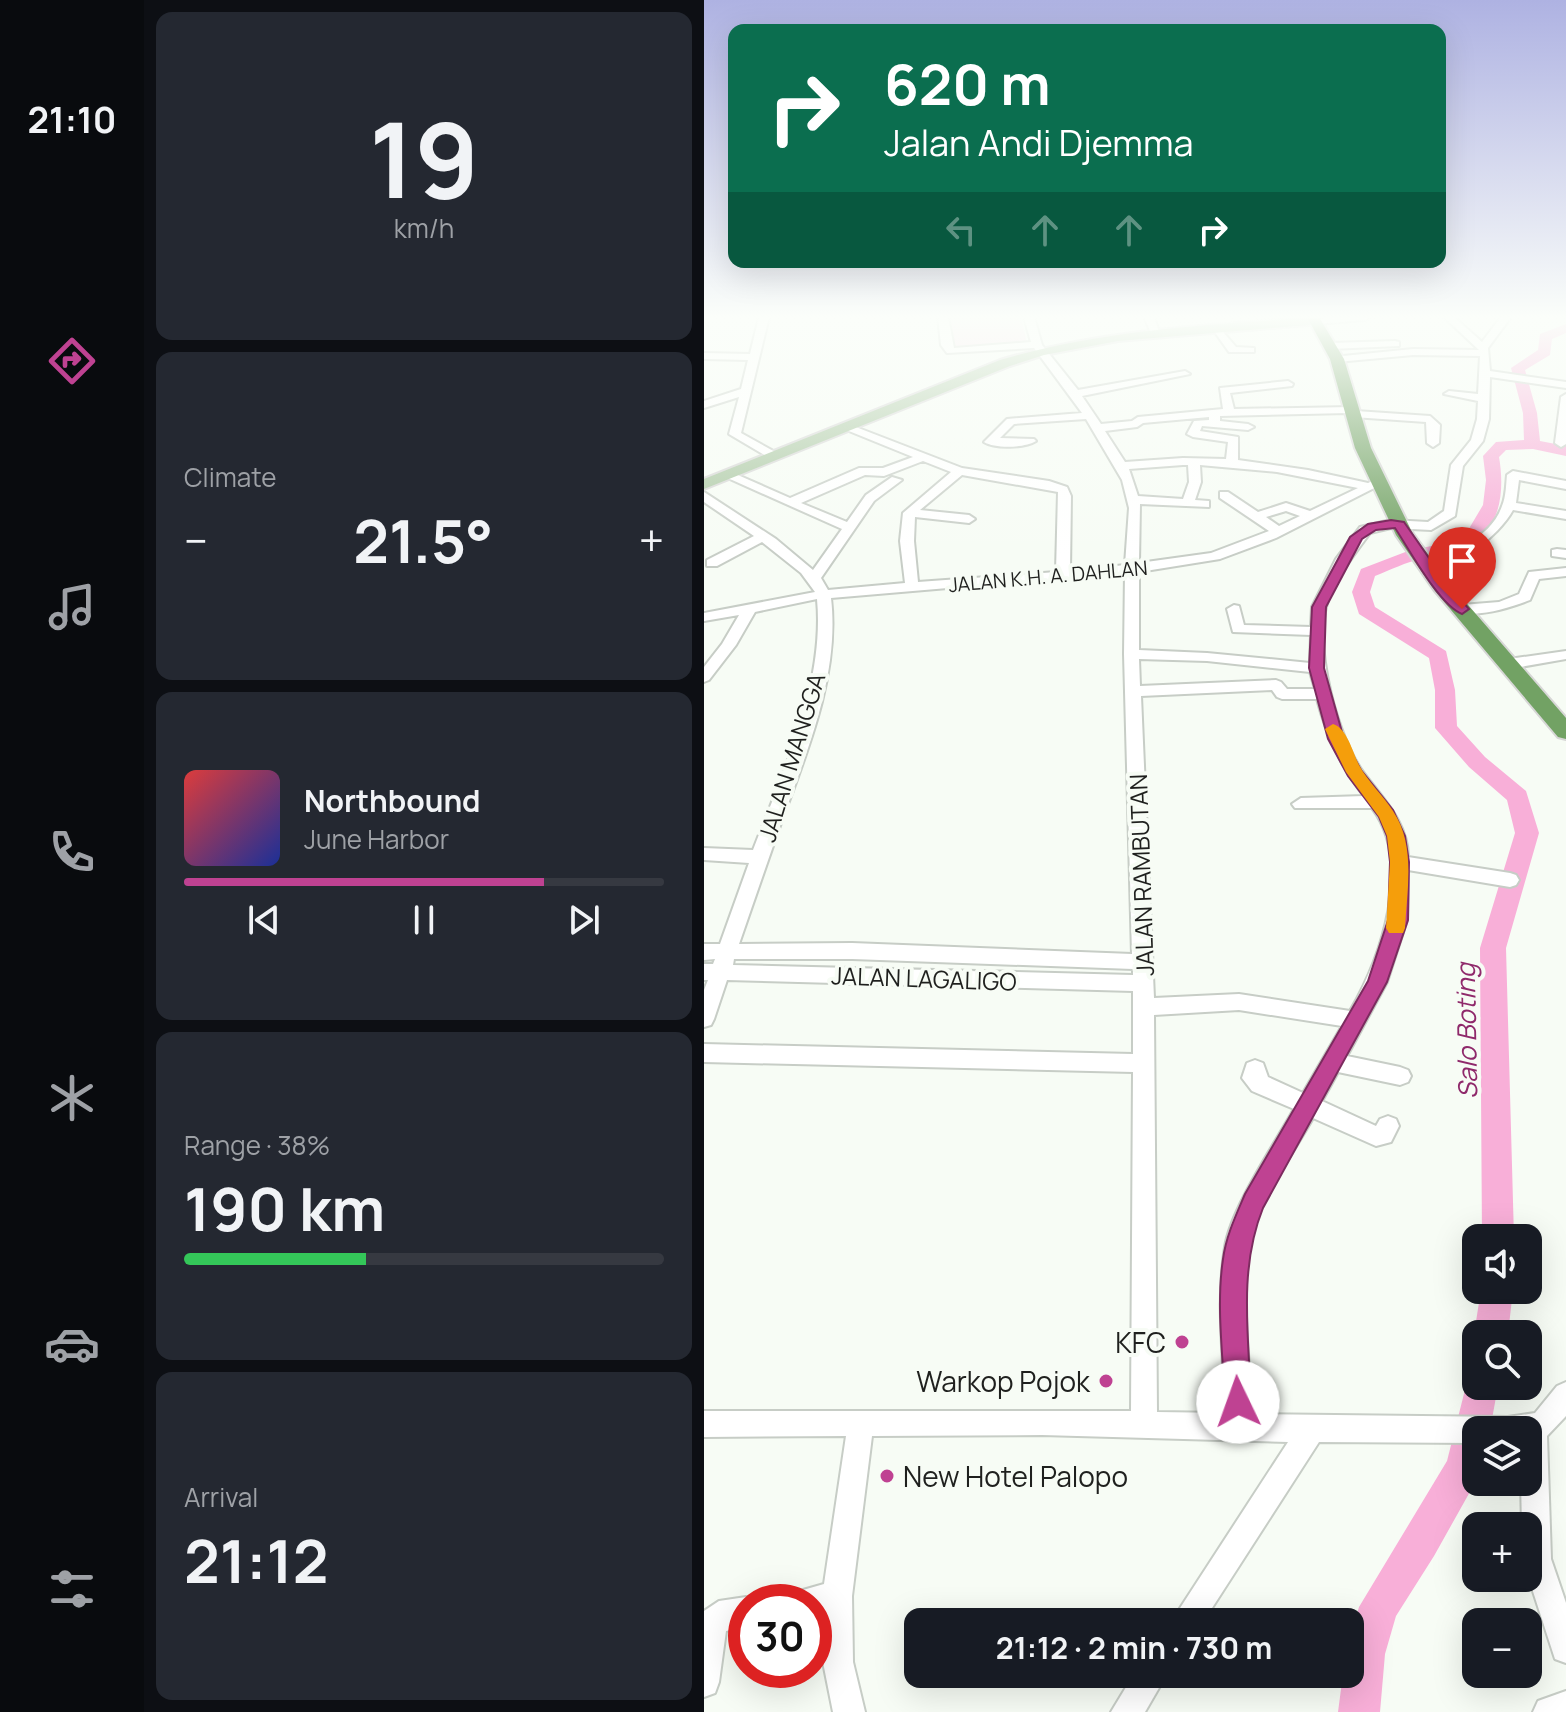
<!DOCTYPE html>
<html lang="en">
<head>
<meta charset="utf-8">
<style>
	body { margin:0; font-family:Manrope,sans-serif; background:#242831; color:#f1f3f6; height:100vh; display:flex; flex-direction:column; font-size:30px; white-space:nowrap }
	* { box-sizing:border-box; margin:0 }
	p { font-size:26px; color:#9ea1a6 }
	.icon { flex:none; width:44px; height:44px; fill:none; stroke:currentColor; stroke-width:2; stroke-linecap:round; stroke-linejoin:round }
	.map { position:relative; flex:1; overflow:hidden }
	.details { display:flex; flex-direction:column; gap:12px; padding:12px; background:#0d0f14; width:560px }
	.details>* { flex:none }
	.hud { position:absolute; left:24px; top:24px; width:718px; height:244px; border-radius:16px; box-shadow:0 8px 32px #0002; background:#0b6e4f; color:#fff; overflow:hidden }
	.tools { position:absolute; left:758px; top:1224px; display:grid; gap:16px }
	.tools a { display:grid; place-items:center; width:80px; height:80px; border-radius:16px; background:#171b24; box-shadow:0 8px 32px #0002; font-size:40px }
	.speed { position:absolute; left:24px; top:1584px; display:flex; gap:16px; font-size:40px; font-weight:700; text-align:center }
	.speed>* { display:grid; place-content:center; width:104px; height:104px; border-radius:50%; background:#171b24; box-shadow:0 8px 32px #0002; line-height:1 }
	.speed .limit { border:12px solid #d22; background:#fff; color:#111 }
	.pin { position:absolute; display:grid; place-items:center; width:68px; height:68px; color:#fff; margin:-82px -34px; border-radius:50% 50% 50% 0; rotate:-45deg; box-shadow:0 0 8px #0007 }
	.pin .icon { rotate:45deg }
	.me { position:absolute; width:88px; margin:-44px; rotate:357deg; stroke-linejoin:round; filter:drop-shadow(0 0 6px #0008) }
	.turn { display:flex; align-items:center; gap:28px; height:168px; padding:0 24px; font-size:36px }
	.turn .icon { width:104px; height:104px; stroke-width:2.5 }
	.turn b { display:block; font-size:56px; line-height:68px }
	.lanes { display:flex; align-items:center; height:76px; padding:0 24px; background:#0003; justify-content:center; gap:40px; direction:ltr }
	.lanes .off { opacity:.35 }
	.big { font-size:60px; font-weight:700; line-height:1.1 }
	.details .card { flex:1; display:flex; flex-direction:column; justify-content:center; gap:12px; min-width:0; padding:0 28px; border-radius:16px; background:#242831 }
	.details .dial { align-items:center; gap:0 }
	.dial b { font-size:104px; line-height:1 }
	.song { display:flex; align-items:center; gap:24px }
	.cover { width:96px; height:96px; border-radius:12px; background:linear-gradient(135deg,hsl(0 70% 55%),hsl(230 70% 35%)) }
	.played { height:8px; border-radius:4px; background:linear-gradient(90deg,#bf4292 75%,#363941 75%) }
	.keys { display:flex; justify-content:space-around; direction:ltr }
	.heat { display:flex; justify-content:space-between; align-items:center; font-size:44px; direction:ltr }
	.charge { height:12px; border-radius:6px; background:linear-gradient(90deg,#34c759 38%,#363941 0) }
	.trip { position:absolute; left:200px; top:1608px; width:460px; height:80px; border-radius:16px; background:#171b24; box-shadow:0 8px 32px #0002; font-weight:700; line-height:80px; text-align:center }
	main { display:flex; flex:1; min-height:0 }
	.tab-bar { display:flex; flex-direction:column; width:144px; justify-content:space-around; align-items:center; background:#090b0e; color:#9ea1a6 }
	.tab-bar .icon { width:56px; height:56px }
	.tab-bar .active { color:#bf4292 }
	.tab-bar b { font-size:36px; color:#f1f3f6 }
	.map>svg:first-child { display:block }
	.green { fill:#f9dbeb }
	.lines { fill:none; stroke-linecap:round; stroke-linejoin:round }
	.river { fill:#f8afd8; fill-rule:evenodd }
	.minor-casing { stroke:#c7cdc6; stroke-width:4 }
	.major-casing { stroke:#d7d7d6; stroke-width:4 }
	.highway-casing { stroke:#d7d7d6; stroke-width:4 }
	.minor { fill:#fff; fill-rule:evenodd }
	.major { fill:#aac7a2; fill-rule:evenodd }
	.highway { fill:#72a264; fill-rule:evenodd }
	.route { fill:#bf4292; stroke:#7c2b5f; stroke-width:2 }
	.slow { fill:#f59e0b }
	.poi-dot { fill:#bf4292; stroke:#f7fcf5; stroke-width:3 }
	.labels { text-anchor:middle; dominant-baseline:central; stroke-width:8; stroke-linejoin:round; paint-order:stroke }
	.far-street-label { font-size:20px; fill:#1f201e; stroke:#f7fcf5 }
	.street-label { font-size:24px; fill:#1f201e; stroke:#f7fcf5 }
	.water-label { font-size:26px; font-style:italic; fill:#8f296b; stroke:#f7fcf5 }
	.near-poi-label { font-size:28px; fill:#1f201e; stroke:#f7fcf5; text-anchor:end }
</style>
</head>
<body>
<main>
<nav class="tab-bar">
<b>21:10</b>
<svg class="icon active" aria-label="directions" viewBox="0 0 24 24"><path d="M12 3l9 9-9 9-9-9zM9 14v-3h6M13 9l2 2-2 2"/></svg>
<svg class="icon" aria-label="music" viewBox="0 0 24 24"><path d="M9 18V5l10-2v13"/><circle cx="6" cy="18" r="3"/><circle cx="16" cy="16" r="3"/></svg>
<svg class="icon" aria-label="phone" viewBox="0 0 24 24"><path d="M5 4h4l2 5-3 2q2 4 5 5l2-3 5 2v4C11 20 4 13 5 4z"/></svg>
<svg class="icon" aria-label="climate" viewBox="0 0 24 24"><path d="M12 3v18M4 7l16 10M4 17L20 7"/></svg>
<svg class="icon" aria-label="car" viewBox="0 0 24 24"><path d="M5 17H2v-5l4-1 3-4h7l3 4 3 1v5h-3M9 17h6M6 11h13"/><circle cx="7" cy="17" r="2"/><circle cx="17" cy="17" r="2"/></svg>
<svg class="icon" aria-label="filters" viewBox="0 0 24 24"><path d="M4 7h16M4 17h16"/><circle cx="9" cy="7" r="2"/><circle cx="15" cy="17" r="2"/></svg>
</nav>
<section class="details">
<div class="card dial"><b>19</b><p>km/h</p></div>
<div class="card"><p>Climate</p>
<div class="heat"><a>−</a><b class="big">21.5°</b><a>+</a></div>
</div>
<div class="card">
<div class="song"><i class="cover"></i><div><b>Northbound</b><p>June Harbor</p></div></div>
<div class="played"></div>
<div class="keys"><svg class="icon" aria-label="previous" viewBox="0 0 24 24"><path d="M18 5L8 12l10 7zM5 5v14"/></svg><svg class="icon" aria-label="pause" viewBox="0 0 24 24"><path d="M8 5v14M16 5v14"/></svg><svg class="icon" aria-label="next" viewBox="0 0 24 24"><path d="M6 5l10 7-10 7zM19 5v14"/></svg></div>
</div>
<div class="card"><p>Range · 38%</p><b class="big">190 km</b><div class="charge"></div></div>
<div class="card"><p>Arrival</p><b class="big">21:12</b></div>
</section>
<div class="map">
<svg width="862" height="1712" viewBox="0 0 862 1712">
	<rect width="100%" height="100%" fill="#f7fcf5"/>
	<path class="green" d="M246 317H317L323 344 255 349 250 344Z"/>
	<g class="lines">
		<g class="river">
			<path d="M862 324V333L848 339 846 355 821 370 833 413 836 441 862 446V456L829 449 802 450 795 457C801 491 797 533 760 548 747 554 732 555 718 559 702 562 686 570 671 576L666 592 671 607 742 651 751 690 753 726 781 757 822 791 835 833 802 948 810 1238H778L776 948 811 833 803 800 765 767 731 728V690L725 658 655 614 648 592 657 569 704 551 746 542 763 532 779 505 782 480 779 456 792 442 820 440 819 413 807 368 834 350 836 334Z"/>
			<path d="M777 1290H809L804 1334H772V1338L770 1334Z"/>
			<path d="M772 1371V1386H794L786 1430H772V1481L730 1556 692 1616 681 1654 676 1712H634L639 1674H646V1637L655 1607 743 1461 765 1374Z"/>
		</g>
		<defs>
			<g id="minor">
				<path d="M55 317H65L37 433 73 453V459L69 460 25 434 35 397 0 408V401L37 389 44 360 0 359V353L46 354Z"/>
				<path d="M234 317H244L250 348 327 342 320 317H330L338 345 374 390 481 371 486 374 378 396 397 424 428 421 434 417 519 409 516 388 584 381 589 384 588 386 526 393 530 409 647 407 652 411 726 416 736 425 735 443 729 447 723 443 722 422 649 417 644 413 516 416V421L544 424 550 427 544 430 498 426 496 431 534 437V460L604 470 664 483 674 479 680 483 572 538 516 559 435 572V650L503 653 606 663 607 635 529 632 523 609 530 605 535 606 540 625 607 627 608 607 632 559 656 527 687 520 724 522 740 511 747 465 767 440 773 419 774 401 740 394 745 391 774 394 776 356 709 355 633 362 628 359 629 357 709 349 775 350 740 317H750L778 342 797 317H807L784 348 786 371 862 382V388L786 377 785 419 779 441 759 466 751 516 727 530 687 528 666 533C651 553 628 583 622 607 611 651 633 736 659 772 678 798 704 822 704 857L806 873 812 875 815 880 812 885 806 887 704 870 703 920 683 982 643 1056 696 1067 704 1070 707 1076 704 1082 696 1085 634 1072 618 1101 672 1126 676 1119 684 1116 692 1119 695 1126 687 1142 672 1146 609 1118C588 1155 552 1205 545 1246 536 1298 546 1361 548 1414L804 1417 831 1413 853 1386 862 1382V1416L843 1436 847 1559 862 1603V1663L851 1659 824 1576V1526H818L817 1482H824V1430H772V1443L615 1442 499 1622H467L584 1442 338 1435 168 1436 148 1596 149 1662 161 1712H129L119 1662 118 1613 110 1615V1602H87L92 1592 120 1584 142 1436 0 1437V1411H427L429 1072 0 1062V1044L429 1054V991L23 980 10 1019 7 1025 0 1027V990L4 980H0V964H9L11 959 0 960V944H16L45 863 0 860V848L49 850C79 772 121 684 113 599L51 612 32 645 5 680 0 682V667L18 644 35 615 0 621V613L111 592 97 573 58 542 13 566H3V560L50 536 0 502V492L72 539 109 570 138 529 17 475 27 472 86 498 155 468H179L209 457 140 429 138 427 144 424 258 468 345 481 363 487 367 496 366 571 421 565 425 508 418 480 382 419 310 424 296 438 330 439 332 441C321 448 291 449 280 442L303 419 378 413 330 348 243 353 237 345ZM505 417V420L490 421 483 434 489 437 524 442 522 459 479 458 421 462 401 431 433 427 439 423ZM219 461 247 472 199 513 196 541 201 583 124 590 117 578 170 501 198 480 188 477 162 495 143 522 97 503 161 475 180 476ZM479 465H484L485 482 479 499 434 496 425 469ZM496 465 573 472 654 488 606 511 582 503 554 512 524 492H516V498L565 531 507 553 435 563 436 504 505 507V501L491 500 497 482ZM258 475 354 492 352 572 214 582 210 541 211 517 265 523 271 519 265 515 216 510ZM582 511 596 516 575 526 562 517ZM421 573 420 654 428 954 148 943 35 944C49 903 63 863 77 823 103 752 136 674 127 598ZM435 659 503 661 606 672 611 689H583L577 682 572 680 436 686ZM568 690 573 697 578 699H613C623 736 636 765 660 796L597 798 588 804 591 808H668C710 863 677 958 646 1011L535 994 450 998 437 696ZM30 959H148L429 969V975L29 965ZM535 1010 638 1026 599 1093 564 1077 559 1063 551 1060 543 1063 538 1078 548 1091 590 1109C570 1145 527 1208 521 1247 512 1301 520 1359 521 1413L453 1412 450 1015Z"/>
				<path d="M440 317H450L456 335H448Z"/>
				<path d="M628 317H666L661 320 612 324 607 321Z"/>
				<path d="M513 325 532 347 550 348V352H525L508 328Z"/>
				<path d="M691 341 695 342V346L626 349 621 346 626 343Z"/>
				<path d="M862 394V444L857 447 851 443 857 397Z"/>
				<path d="M809 471 862 481V489L815 480 812 503 862 511V519L809 510C795 536 748 573 718 570V564C747 552 787 539 798 506 802 497 802 485 803 475Z"/>
				<path d="M853 549 862 550V558L848 556V550Z"/>
				<path d="M862 568V576L835 579 826 600C808 607 766 621 751 609L758 605 795 602 815 594 825 572Z"/>
				<path d="M862 651V659L805 669 797 664 805 659Z"/>
				<path d="M42 1597 53 1602H42V1627L22 1631 15 1682 11 1693 0 1697V1611L15 1601Z"/>
				<path d="M430 1674H463L441 1712H407Z"/>
				<path d="M862 1691V1712H829L834 1701Z"/>
			</g>
			<path id="major" d="M612 317 618 321 616 324 414 341 340 355 306 366 0 489V479L296 360C400 329 505 325 612 317Z"/>
			<path id="highway" d="M603 317H615L640 359 667 448 709 534 745 583 862 718V739L854 737 731 591 692 535 651 448 626 359Z"/>
		</defs>
		<use href="#minor" class="minor-casing"/>
		<use href="#major" class="major-casing"/>
		<use href="#highway" class="highway-casing"/>
		<use href="#minor" class="minor"/>
		<use href="#major" class="major"/>
		<use href="#highway" class="highway"/>
	</g>
	<linearGradient id="sky" x2="0" y2="1"><stop stop-color="#aeb2e2"/><stop offset="0.57" stop-color="#fbfefa"/><stop offset="1" stop-color="#fbfefa" stop-opacity="0"/></linearGradient>
	<rect width="862" height="556" fill="url(#sky)"/>
	<path class="route" d="M687 520 700 522 743 584 765 609 758 614C735 605 705 549 691 528L672 530 658 539 622 607 620 668 640 739 657 770 689 810 701 836 705 862 704 920 683 982 559 1208C534 1270 545 1337 547 1402L543 1412 534 1416 525 1412 521 1402C519 1356 512 1305 519 1259 522 1236 532 1215 541 1194L664 981 684 920 686 862 683 836 675 817 644 776 624 739 605 668 608 607 646 537 664 524Z"/>
	<path class="slow" d="M629 724C643 728 649 753 655 765 664 782 679 795 689 811 712 845 703 889 701 928L699 933H685L682 928 686 862 683 836 675 817 642 772 621 729Z"/>
	<g class="poi-dot">
		<circle cx="478" cy="1342" r="8"/>
		<circle cx="402" cy="1381" r="8"/>
		<circle cx="183" cy="1476" r="8"/>
	</g>
	<g class="labels">
		<g class="far-street-label">
			<text transform="translate(344 576) rotate(-5)">JALAN K.H. A. DAHLAN</text>
		</g>
		<g class="street-label">
			<text transform="translate(87 757) rotate(-73)">JALAN MANGGA</text>
			<text transform="translate(437 875) rotate(-92)">JALAN RAMBUTAN</text>
			<text transform="translate(220 978) rotate(2)">JALAN LAGALIGO</text>
		</g>
		<g class="water-label">
			<text transform="translate(762 1031) rotate(-91)">Salo Boting</text>
		</g>
		<g class="near-poi-label">
			<text x="462" y="1342">KFC</text>
			<text x="386" y="1381">Warkop Pojok</text>
			<text x="199" y="1476" text-anchor="start">New Hotel Palopo</text>
		</g>
	</g>
</svg>
<div class="tools">
<a><svg class="icon" aria-label="sound" viewBox="0 0 24 24"><path d="M4 9h4l5-4v14l-5-4H4zM17 9q2 3 0 6"/></svg></a>
<a><svg class="icon" aria-label="search" viewBox="0 0 24 24"><circle cx="10" cy="10" r="6"/><path d="M15 15l6 6"/></svg></a>
<a><svg class="icon" aria-label="layers" viewBox="0 0 24 24"><path d="M12 4l9 5-9 5-9-5zM3 14l9 5 9-5"/></svg></a>
<a>+</a>
<a>−</a>
</div>
<div class="speed"><div class="limit">30</div></div>
<div class="pin" style="left:758px;top:609px;background:#d93025"><svg class="icon" aria-label="arrive" viewBox="0 0 24 24"><path d="M6 21V4h12l-3 4 3 4H6"/></svg></div>
<svg class="me" style="left:534px;top:1402px" viewBox="-20 -20 40 40"><circle r="19" fill="#fff"/><path d="M0-13L10 11 0 6-10 11z" fill="#bf4292"/></svg>
<div class="trip">21:12 · 2 min · 730 m</div>
<div class="hud">
<div class="turn"><svg class="icon" aria-label="right" viewBox="0 0 24 24"><path d="M7 20v-9h11M14 6l5 5-5 5"/></svg><div><b>620 m</b>Jalan Andi Djemma</div></div>
<div class="lanes"><svg class="icon off" aria-label="left" viewBox="0 0 24 24"><path d="M17 20v-9H6M10 6l-5 5 5 5"/></svg><svg class="icon off" aria-label="ahead" viewBox="0 0 24 24"><path d="M12 20V5M6 11l6-6 6 6"/></svg><svg class="icon off" aria-label="ahead" viewBox="0 0 24 24"><path d="M12 20V5M6 11l6-6 6 6"/></svg><svg class="icon" aria-label="right" viewBox="0 0 24 24"><path d="M7 20v-9h11M14 6l5 5-5 5"/></svg></div>
</div>
</div>
</main>
</body>
</html>
